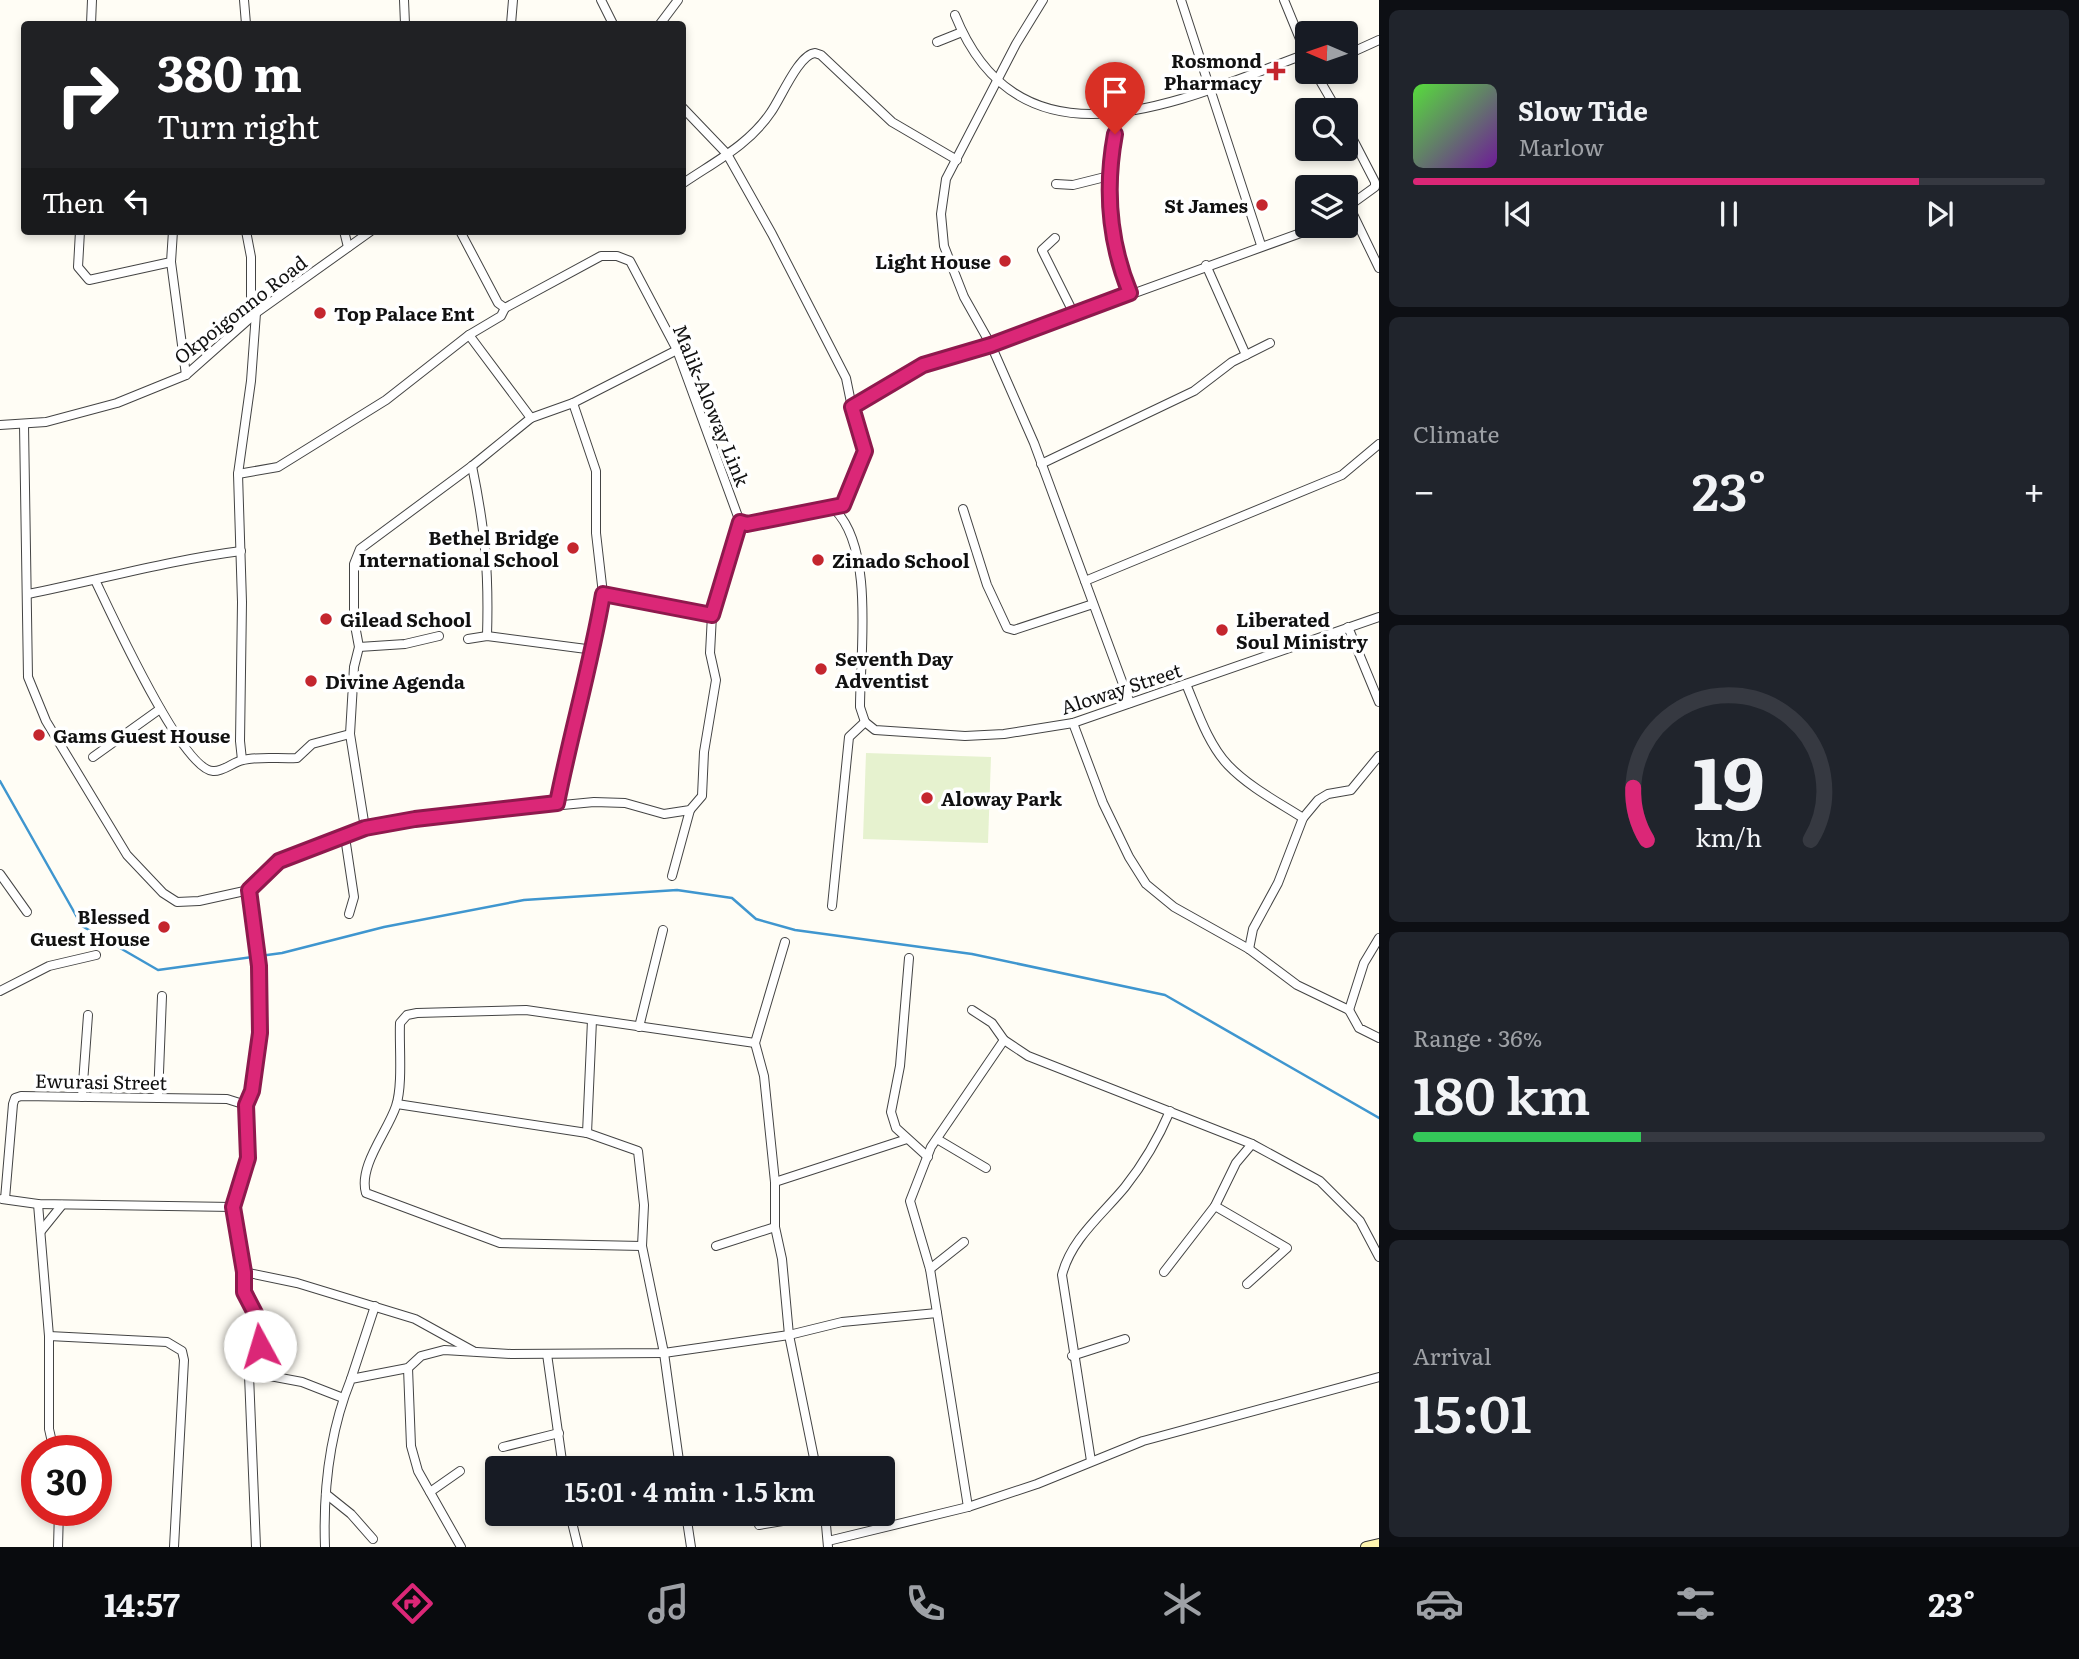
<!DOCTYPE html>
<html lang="en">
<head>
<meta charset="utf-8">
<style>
	body { margin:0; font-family:Literata,serif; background:#20242c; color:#f1f3f6; height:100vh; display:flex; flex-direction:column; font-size:26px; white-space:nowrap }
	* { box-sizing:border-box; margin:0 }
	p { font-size:23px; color:#9ea1a6 }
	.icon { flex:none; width:38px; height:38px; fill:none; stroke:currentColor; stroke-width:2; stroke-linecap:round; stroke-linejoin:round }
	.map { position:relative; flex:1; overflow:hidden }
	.details { display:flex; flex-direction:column; gap:10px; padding:10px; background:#0d0f14; width:700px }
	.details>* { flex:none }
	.hud { position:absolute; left:21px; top:21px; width:665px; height:214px; border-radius:7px; box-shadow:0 4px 10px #0003; background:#202124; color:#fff; overflow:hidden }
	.needle { width:46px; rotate:272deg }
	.tools { position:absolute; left:1295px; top:21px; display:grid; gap:14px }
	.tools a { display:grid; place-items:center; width:63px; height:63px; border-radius:7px; background:#171b24; box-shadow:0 4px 10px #0003; font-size:35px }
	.speed { position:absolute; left:21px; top:1435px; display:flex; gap:14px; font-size:35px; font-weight:700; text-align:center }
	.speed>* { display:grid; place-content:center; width:91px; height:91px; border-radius:50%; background:#171b24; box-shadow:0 4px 10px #0003; line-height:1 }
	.speed .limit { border:10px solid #d22; background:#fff; color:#111 }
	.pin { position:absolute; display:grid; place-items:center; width:60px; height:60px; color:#fff; margin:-72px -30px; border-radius:50% 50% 50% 0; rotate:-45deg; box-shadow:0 0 7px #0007 }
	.pin .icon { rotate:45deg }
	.me { position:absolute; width:77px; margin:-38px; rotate:354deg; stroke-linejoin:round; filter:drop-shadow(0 0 5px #0008) }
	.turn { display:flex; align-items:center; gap:24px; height:147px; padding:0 21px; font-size:32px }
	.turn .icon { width:91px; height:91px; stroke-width:2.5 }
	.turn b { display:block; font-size:49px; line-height:60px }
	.then { display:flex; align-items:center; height:66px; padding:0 21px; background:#0003; gap:14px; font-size:26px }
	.big { font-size:52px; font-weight:600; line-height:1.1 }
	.details .tile { flex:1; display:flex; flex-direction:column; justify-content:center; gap:10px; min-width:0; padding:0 24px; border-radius:10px; background:#20242c }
	.details .dial { align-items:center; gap:0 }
	.dial svg { height:182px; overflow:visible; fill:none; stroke:#363941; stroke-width:7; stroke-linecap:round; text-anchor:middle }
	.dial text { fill:#f1f3f6; stroke:none }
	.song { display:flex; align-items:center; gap:21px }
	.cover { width:84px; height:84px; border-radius:10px; background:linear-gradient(135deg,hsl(110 70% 55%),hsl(280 70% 35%)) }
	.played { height:7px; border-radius:4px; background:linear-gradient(90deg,#db2777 80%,#363941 80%) }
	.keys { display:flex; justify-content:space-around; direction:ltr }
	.heat { display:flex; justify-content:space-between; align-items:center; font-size:38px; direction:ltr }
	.charge { height:10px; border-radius:5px; background:linear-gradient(90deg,#34c759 36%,#363941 0) }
	.trip { position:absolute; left:485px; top:1456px; width:410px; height:70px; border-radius:7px; background:#171b24; box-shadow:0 4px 10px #0003; font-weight:600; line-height:70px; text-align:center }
	.tabs { display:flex; height:112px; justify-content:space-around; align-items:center; background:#090b0e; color:#9ea1a6 }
	.tabs .icon { width:49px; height:49px }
	.tabs .current { color:#db2777 }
	.tabs b { font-size:32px; color:#f1f3f6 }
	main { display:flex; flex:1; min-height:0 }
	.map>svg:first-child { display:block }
	.pitch { fill:#e6f2cf }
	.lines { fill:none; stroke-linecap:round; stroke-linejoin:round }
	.stream { stroke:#3f96cf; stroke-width:2.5 }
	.minor-casing { stroke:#444; stroke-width:10 }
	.secondary-casing { stroke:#333; stroke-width:12 }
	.minor { stroke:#fff; stroke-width:8 }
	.secondary { stroke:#fff6b0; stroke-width:10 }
	.route-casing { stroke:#8e194d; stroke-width:18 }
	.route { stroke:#db2777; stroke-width:12 }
	.poi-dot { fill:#c4262e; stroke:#fff; stroke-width:2.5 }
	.labels { text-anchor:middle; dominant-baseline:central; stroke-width:7; stroke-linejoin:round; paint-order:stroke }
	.poi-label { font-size:19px; font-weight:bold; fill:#111; stroke:#fff; text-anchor:start }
	.street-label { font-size:19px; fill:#111; stroke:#fff }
</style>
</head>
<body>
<main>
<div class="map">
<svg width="1379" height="1547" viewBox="0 0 1379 1547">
	<rect width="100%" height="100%" fill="#fffdf5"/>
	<path class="pitch" d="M866 753 991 757 988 843 863 839Z"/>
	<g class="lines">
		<path class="stream" d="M0 781 82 926 158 970 282 953 384 927 524 900 677 890 732 898 756 919 795 930 972 954 1165 995 1379 1118"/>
		<defs>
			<g id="minor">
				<path d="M244 0 246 24"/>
				<path d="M404 0 405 24"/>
				<path d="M601 0 613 24"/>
				<path d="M1043 0 1016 44 946 179 941 214 944 246 964 297 991 345 1034 443 1130 703"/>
				<path d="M1181 0 1261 245"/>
				<path d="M1284 0 1307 56"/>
				<path d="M955 15C1022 181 1186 98 1306 54"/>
				<path d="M91 24 92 0"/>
				<path d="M511 24 513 0"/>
				<path d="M660 24 678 0"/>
				<path d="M937 42 962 32"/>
				<path d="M1346 55 1379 40"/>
				<path d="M1315 72 1337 110"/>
				<path d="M682 107 727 154 772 234 846 378 856 427 865 451 843 505 834 509"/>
				<path d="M1114 115C1115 132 1111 147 1109 164 1105 208 1113 253 1130 293"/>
				<path d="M1346 126 1375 182V187L1346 208"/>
				<path d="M682 184C714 162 749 145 771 112 781 98 799 54 815 53L821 55 892 122 957 160"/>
				<path d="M1056 184 1073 185 1109 176"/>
				<path d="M1349 206 1379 268"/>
				<path d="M80 231 78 267 89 280 171 262 173 231"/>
				<path d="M344 231 348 247"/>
				<path d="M460 231 498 303 505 308"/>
				<path d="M1055 238 1042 250 1074 314"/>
				<path d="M171 262 186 375"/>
				<path d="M1206 265 1246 355"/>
				<path d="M505 308 601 256H617L630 261 677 350 740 522"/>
				<path d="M469 335 531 418"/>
				<path d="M852 407 923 365 991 345 1320 226"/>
				<path d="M0 425 46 422 117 403 186 375 256 313 371 231"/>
				<path d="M24 425 28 677 46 721 127 855 163 893 177 902 199 901 249 890 280 861 365 828 415 819 594 802 625 803 664 814 690 810 702 796 704 752 716 680 710 653 712 615 740 522"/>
				<path d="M1041 464 1194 391 1232 362 1270 343"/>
				<path d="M472 466C485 529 489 571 487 636"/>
				<path d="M238 474 278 467 386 400 469 335 501 316 505 308"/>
				<path d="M963 509 987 585 1007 628 1014 630 1093 604"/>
				<path d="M740 522 747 524 834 509C875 548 860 654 860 707L865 722"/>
				<path d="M95 580C110 611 182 770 213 771 223 772 233 762 243 760 259 756 280 759 297 758L312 744 350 734"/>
				<path d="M1085 581 1342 475 1379 444"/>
				<path d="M28 594C99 580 170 560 241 551"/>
				<path d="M603 594 712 615"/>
				<path d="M1348 627 1379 702"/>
				<path d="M468 639 487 636 594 650"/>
				<path d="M359 647 405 644 439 636"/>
				<path d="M1186 684C1197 710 1208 744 1228 765 1249 787 1278 802 1303 818"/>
				<path d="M865 722 875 730 965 736 1004 734 1073 723 1379 617"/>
				<path d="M1073 723 1103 803 1129 857 1146 884 1174 907 1249 949 1297 985 1349 1010 1359 1028 1379 1038"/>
				<path d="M93 757 160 709"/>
				<path d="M242 760 240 741 242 602 238 474 251 381 256 313 251 296V257L246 231"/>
				<path d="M557 803 578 702 594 650 603 594 596 533V471L573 403"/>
				<path d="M365 828 350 734 354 667 359 647 354 620V564L360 549 472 466 531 418 573 403 677 350"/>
				<path d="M345 837 354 897 349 914"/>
				<path d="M0 874 27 912"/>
				<path d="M672 876 690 810"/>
				<path d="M249 890 259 966 260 1033 252 1091 246 1105 248 1158 233 1207 244 1272V1292L258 1319 249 1375 256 1547"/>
				<path d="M832 906 849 737 865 722"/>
				<path d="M785 942 755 1043 764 1076 775 1182V1227L782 1259 789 1335 816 1468"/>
				<path d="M1249 949 1253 929 1278 883 1303 818 1318 800 1328 794 1351 790 1379 756"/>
				<path d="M909 958 900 1066 891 1112 896 1128 928 1157"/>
				<path d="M0 991 49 966 96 955"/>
				<path d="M972 1010 992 1023 1004 1040"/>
				<path d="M1349 1010 1364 963 1379 938"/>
				<path d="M639 1027 663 930"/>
				<path d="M82 1097 88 1015"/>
				<path d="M158 1098 162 996"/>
				<path d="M397 1104 587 1133 638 1151 644 1205 642 1246 664 1353 680 1468"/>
				<path d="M587 1133 592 1020"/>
				<path d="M937 1139 986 1168"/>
				<path d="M775 1182 907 1139"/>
				<path d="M2 1199 38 1204 233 1207"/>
				<path d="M5 1199 13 1104 15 1098 21 1096 227 1099 246 1105"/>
				<path d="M38 1204 49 1336V1429L54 1451"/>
				<path d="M1215 1206 1287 1248 1247 1284"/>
				<path d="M41 1231 62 1205"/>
				<path d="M642 1246 500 1243 366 1193C358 1166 388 1131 396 1106 403 1085 399 1046 400 1023L407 1015 417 1013 526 1010 755 1043"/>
				<path d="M716 1246 775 1227"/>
				<path d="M930 1269 964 1242"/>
				<path d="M244 1272 297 1283 415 1319 473 1351"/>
				<path d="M1164 1272 1215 1206 1236 1163 1252 1144"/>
				<path d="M49 1336 167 1342 182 1351 184 1360 174 1547"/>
				<path d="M254 1341 260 1346 263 1368 270 1376 302 1382 343 1398"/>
				<path d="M547 1354 563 1468"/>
				<path d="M1072 1356 1125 1339"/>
				<path d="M408 1368 411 1446 418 1471 461 1547"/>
				<path d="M351 1379 375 1306"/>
				<path d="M503 1447 559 1433"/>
				<path d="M1091 1461 1062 1275C1071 1239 1102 1215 1125 1187 1144 1163 1158 1139 1170 1111"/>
				<path d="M430 1492 460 1471"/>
				<path d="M326 1494 351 1514 373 1539"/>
				<path d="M968 1507 930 1269 910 1201 931 1147 1004 1040 1028 1056 1252 1144 1320 1181 1360 1221 1379 1257"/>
				<path d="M570 1514 578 1547"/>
				<path d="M686 1514 691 1547"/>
				<path d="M759 1525 825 1514 828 1547"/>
				<path d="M828 1541 968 1507 1037 1484 1143 1441 1379 1377"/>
				<path d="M58 1547 59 1510"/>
				<path d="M325 1547C323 1491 330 1431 351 1379L408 1368 421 1356 444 1350 511 1354 664 1353 789 1335 842 1322 937 1313"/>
			</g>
			<path id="secondary" d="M1366 1547 1379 1544"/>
		</defs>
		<use href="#minor" class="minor-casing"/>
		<use href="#secondary" class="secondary-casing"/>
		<use href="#minor" class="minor"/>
		<use href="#secondary" class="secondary"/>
	</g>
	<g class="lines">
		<defs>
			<path id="route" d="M260 1346 254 1341 258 1319 244 1292V1272L233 1207 248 1158 246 1105 252 1091 260 1033 259 966 249 890 279 861 365 828 415 819 557 803C571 733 591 664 603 594L712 615 740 522 747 524 843 505 865 451 852 407 923 365 991 345 1130 293C1109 242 1105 188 1115 134"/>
		</defs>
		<use href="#route" class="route-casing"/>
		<use href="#route" class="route"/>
	</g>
	<g class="poi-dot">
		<path d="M1272.5 60.5h7v7h7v7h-7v7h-7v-7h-7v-7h7z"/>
		<circle cx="1262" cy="205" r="7"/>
		<circle cx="1005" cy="261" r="7"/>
		<circle cx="320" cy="313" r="7"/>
		<circle cx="573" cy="548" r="7"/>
		<circle cx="818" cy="560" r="7"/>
		<circle cx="326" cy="619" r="7"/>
		<circle cx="1222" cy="630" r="7"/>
		<circle cx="821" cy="669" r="7"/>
		<circle cx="311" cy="681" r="7"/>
		<circle cx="39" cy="735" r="7"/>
		<circle cx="927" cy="798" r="7"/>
		<circle cx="164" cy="927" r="7"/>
	</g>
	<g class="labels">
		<g class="poi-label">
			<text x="1262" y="60" text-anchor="end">Rosmond<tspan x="1262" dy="22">Pharmacy</tspan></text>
			<text x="1248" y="205" text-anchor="end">St James</text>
			<text x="991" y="261" text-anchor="end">Light House</text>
			<text x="334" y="313">Top Palace Ent</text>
			<text x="559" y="537" text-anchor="end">Bethel Bridge<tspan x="559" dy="22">International School</tspan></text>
			<text x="832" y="560">Zinado School</text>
			<text x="340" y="619">Gilead School</text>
			<text x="1236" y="619">Liberated<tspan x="1236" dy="22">Soul Ministry</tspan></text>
			<text x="835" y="658">Seventh Day<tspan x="835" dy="22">Adventist</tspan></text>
			<text x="325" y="681">Divine Agenda</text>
			<text x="53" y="735">Gams Guest House</text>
			<text x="941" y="798">Aloway Park</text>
			<text x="150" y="916" text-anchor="end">Blessed<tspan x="150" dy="22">Guest House</tspan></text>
		</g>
		<g class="street-label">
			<text transform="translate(240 309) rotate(-38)">Okpoigonno Road</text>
			<text transform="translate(712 405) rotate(68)">Malik-Aloway Link</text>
			<text transform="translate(1121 688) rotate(-18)">Aloway Street</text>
			<text transform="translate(101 1081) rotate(1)">Ewurasi Street</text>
		</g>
	</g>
</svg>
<div class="tools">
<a><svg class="needle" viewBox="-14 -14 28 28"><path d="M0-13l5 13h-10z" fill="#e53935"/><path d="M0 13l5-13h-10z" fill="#9ea1a6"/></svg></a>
<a><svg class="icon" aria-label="search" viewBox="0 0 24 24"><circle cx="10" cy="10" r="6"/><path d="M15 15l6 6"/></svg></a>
<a><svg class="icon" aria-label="layers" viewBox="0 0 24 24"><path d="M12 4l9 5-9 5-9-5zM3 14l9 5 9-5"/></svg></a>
</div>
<div class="speed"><div class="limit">30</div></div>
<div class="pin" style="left:1115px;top:134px;background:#d93025"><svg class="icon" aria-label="arrive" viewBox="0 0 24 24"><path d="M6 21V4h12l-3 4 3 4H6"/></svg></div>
<svg class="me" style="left:260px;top:1346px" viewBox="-20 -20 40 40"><circle r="19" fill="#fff"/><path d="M0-13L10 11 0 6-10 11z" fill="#db2777"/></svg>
<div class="trip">15:01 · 4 min · 1.5 km</div>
<div class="hud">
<div class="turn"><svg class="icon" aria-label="right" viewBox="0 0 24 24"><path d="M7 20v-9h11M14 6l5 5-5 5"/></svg><div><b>380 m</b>Turn right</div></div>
<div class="then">Then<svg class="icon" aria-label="left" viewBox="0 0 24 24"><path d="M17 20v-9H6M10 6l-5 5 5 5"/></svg></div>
</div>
</div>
<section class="details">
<div class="tile">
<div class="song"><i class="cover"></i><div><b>Slow Tide</b><p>Marlow</p></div></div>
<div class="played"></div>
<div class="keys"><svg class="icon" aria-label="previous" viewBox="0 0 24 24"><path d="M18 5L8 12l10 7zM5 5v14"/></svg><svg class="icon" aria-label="pause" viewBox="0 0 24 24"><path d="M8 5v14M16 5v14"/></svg><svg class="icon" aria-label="next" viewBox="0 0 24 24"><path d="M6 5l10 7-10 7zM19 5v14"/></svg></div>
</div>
<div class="tile"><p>Climate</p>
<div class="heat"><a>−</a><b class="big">23°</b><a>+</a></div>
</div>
<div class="tile dial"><svg viewBox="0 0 100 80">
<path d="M14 69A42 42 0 1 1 86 69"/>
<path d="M14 69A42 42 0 0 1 8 46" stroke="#db2777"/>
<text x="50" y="56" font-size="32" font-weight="700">19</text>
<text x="50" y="72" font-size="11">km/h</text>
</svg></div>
<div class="tile"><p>Range · 36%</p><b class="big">180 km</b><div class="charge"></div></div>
<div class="tile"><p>Arrival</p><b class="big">15:01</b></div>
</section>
</main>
<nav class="tabs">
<b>14:57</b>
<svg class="icon current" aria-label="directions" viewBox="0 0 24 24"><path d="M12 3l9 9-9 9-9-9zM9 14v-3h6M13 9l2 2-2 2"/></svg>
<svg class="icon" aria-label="music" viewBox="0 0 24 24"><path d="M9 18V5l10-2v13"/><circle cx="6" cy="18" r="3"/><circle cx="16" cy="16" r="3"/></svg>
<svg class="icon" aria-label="phone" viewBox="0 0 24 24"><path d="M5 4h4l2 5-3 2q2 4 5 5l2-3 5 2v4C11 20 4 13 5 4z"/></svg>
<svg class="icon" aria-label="climate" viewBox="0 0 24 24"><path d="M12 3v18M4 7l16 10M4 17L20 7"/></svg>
<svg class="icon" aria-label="car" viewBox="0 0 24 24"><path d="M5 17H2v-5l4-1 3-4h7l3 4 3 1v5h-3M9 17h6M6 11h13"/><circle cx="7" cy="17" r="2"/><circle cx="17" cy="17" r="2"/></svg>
<svg class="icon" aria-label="filters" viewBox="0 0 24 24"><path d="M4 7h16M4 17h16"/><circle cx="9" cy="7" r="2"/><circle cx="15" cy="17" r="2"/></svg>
<b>23°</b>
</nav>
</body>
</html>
